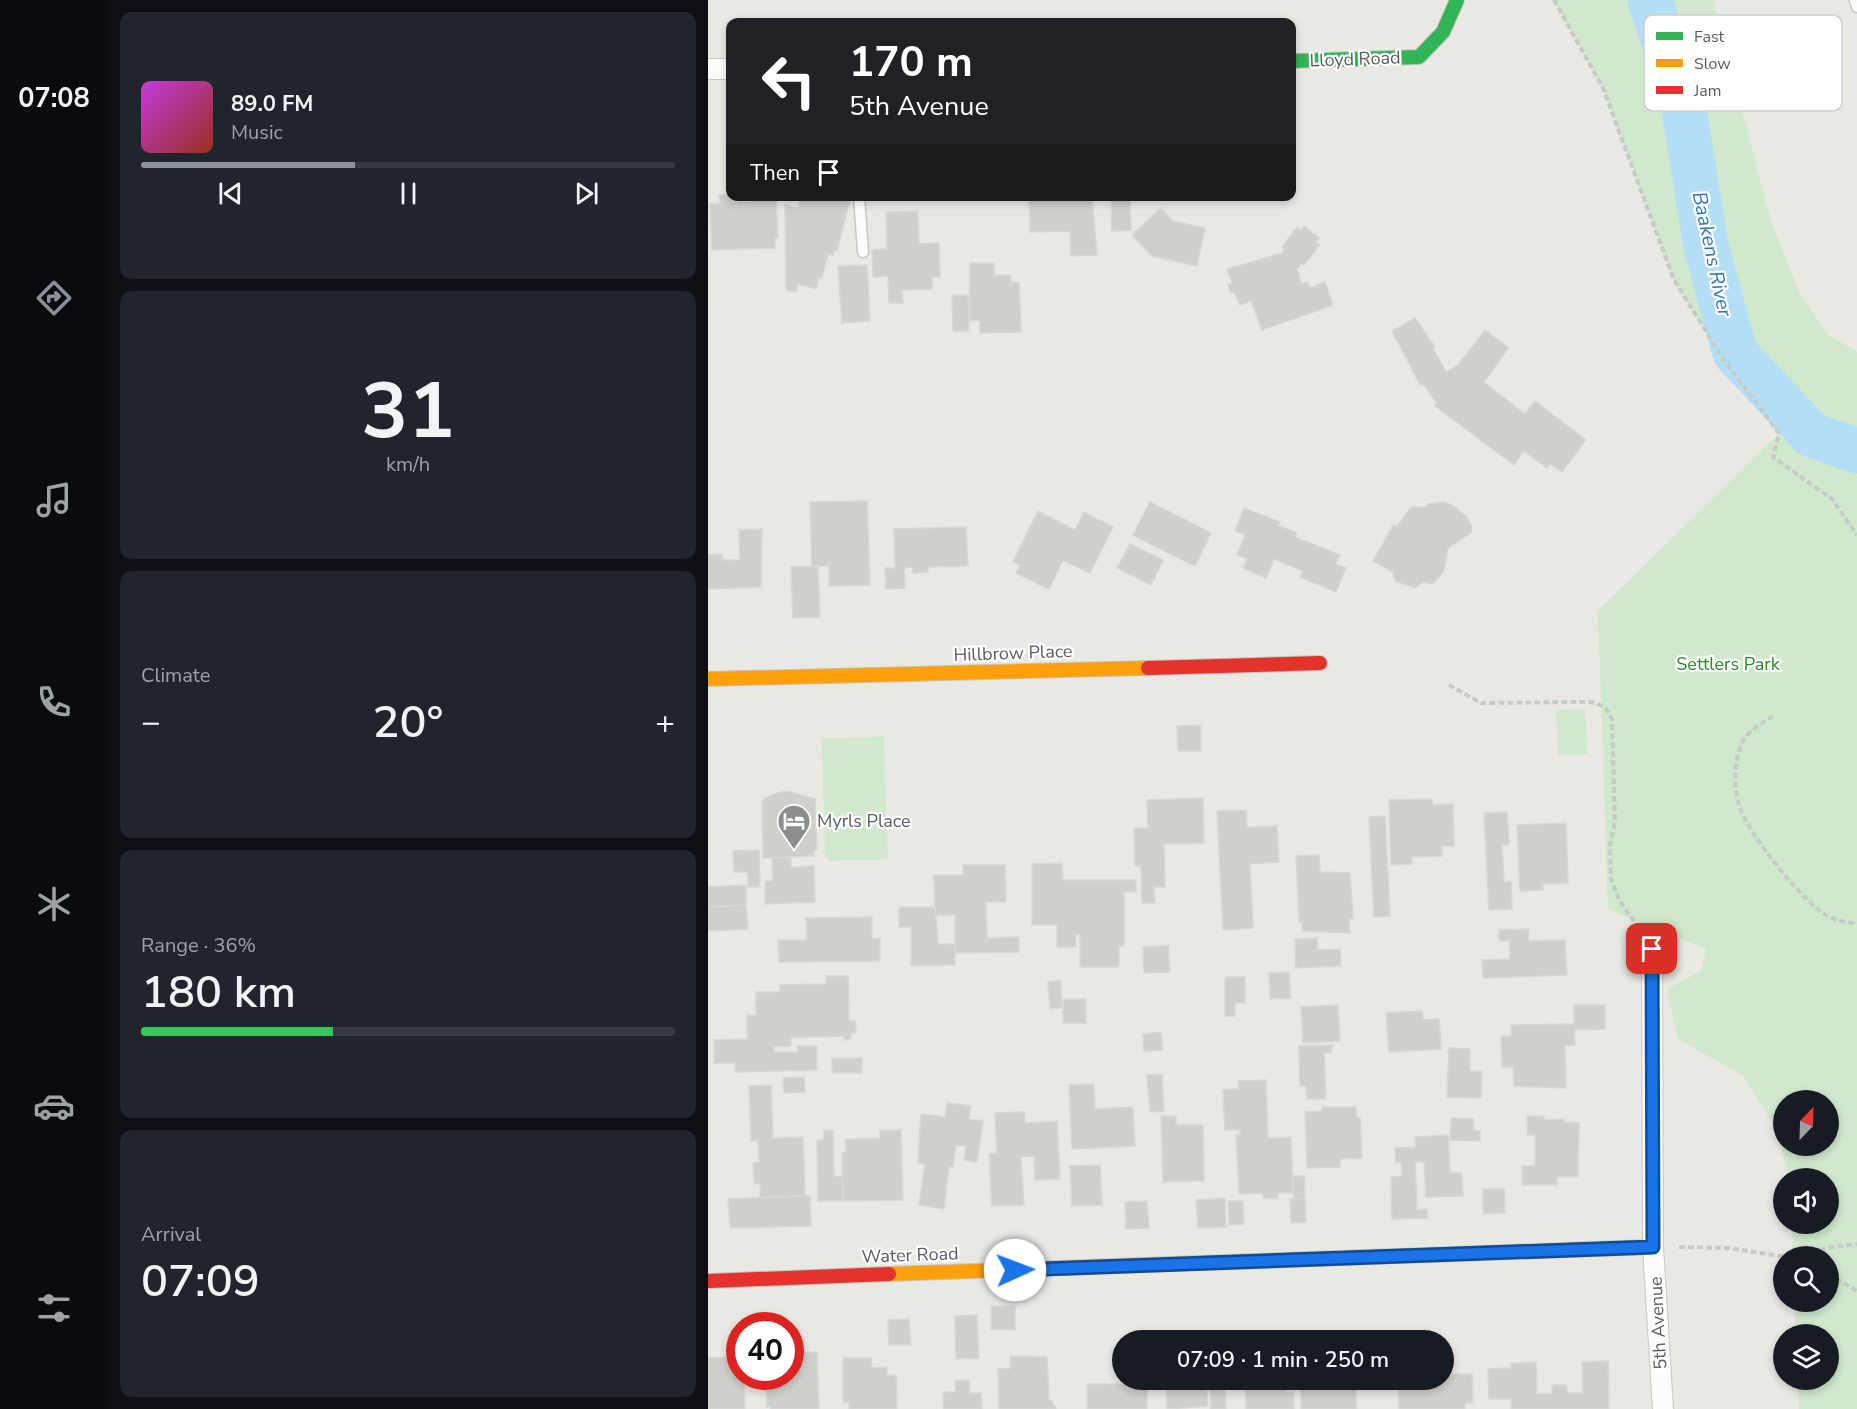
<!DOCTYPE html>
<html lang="en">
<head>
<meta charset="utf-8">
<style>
	body { margin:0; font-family:"Nunito Sans",sans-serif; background:#20242c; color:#f1f3f6; height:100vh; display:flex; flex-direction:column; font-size:22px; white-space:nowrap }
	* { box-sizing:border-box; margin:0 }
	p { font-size:20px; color:#9ea1a6 }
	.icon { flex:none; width:33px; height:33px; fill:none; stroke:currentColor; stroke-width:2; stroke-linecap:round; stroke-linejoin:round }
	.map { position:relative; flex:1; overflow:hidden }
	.drawer { display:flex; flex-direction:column; gap:12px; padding:12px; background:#0d0f14; width:600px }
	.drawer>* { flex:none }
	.hud { position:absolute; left:18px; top:18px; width:570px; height:183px; border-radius:12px; box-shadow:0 3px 9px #0003; background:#202124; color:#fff; overflow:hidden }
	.needle { width:39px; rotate:23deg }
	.tools { position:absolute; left:1065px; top:1090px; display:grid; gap:12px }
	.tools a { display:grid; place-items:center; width:66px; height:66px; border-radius:50%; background:#171b24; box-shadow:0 3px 9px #0003; font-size:30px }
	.speed { position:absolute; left:18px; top:1312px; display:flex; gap:12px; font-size:30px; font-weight:700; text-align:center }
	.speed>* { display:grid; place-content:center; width:78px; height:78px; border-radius:50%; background:#171b24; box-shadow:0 3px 9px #0003; line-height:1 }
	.speed .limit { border:9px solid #d22; background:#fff; color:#111 }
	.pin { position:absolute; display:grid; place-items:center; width:51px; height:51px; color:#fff; margin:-26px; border-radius:12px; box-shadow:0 3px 9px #0006 }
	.me { position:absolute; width:66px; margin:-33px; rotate:88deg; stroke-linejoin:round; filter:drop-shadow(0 0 4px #0008) }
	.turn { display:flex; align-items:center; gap:21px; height:126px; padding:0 24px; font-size:27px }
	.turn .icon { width:78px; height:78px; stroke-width:2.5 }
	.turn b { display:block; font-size:42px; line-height:51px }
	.then { display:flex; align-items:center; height:57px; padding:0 24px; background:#0003; gap:12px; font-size:22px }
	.big { font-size:45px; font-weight:600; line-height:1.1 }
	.drawer .card { flex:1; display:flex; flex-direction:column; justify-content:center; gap:9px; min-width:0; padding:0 21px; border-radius:12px; background:#20242c }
	.drawer .dial { align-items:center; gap:0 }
	.dial b { font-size:78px; line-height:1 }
	.song { display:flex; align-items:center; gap:18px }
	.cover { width:72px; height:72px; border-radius:9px; background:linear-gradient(135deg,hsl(290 70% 55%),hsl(10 70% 35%)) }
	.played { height:6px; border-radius:3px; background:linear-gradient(90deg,#8c9099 40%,#363941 40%) }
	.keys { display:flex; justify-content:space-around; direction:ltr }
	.heat { display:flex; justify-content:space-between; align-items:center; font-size:33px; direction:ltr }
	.charge { height:9px; border-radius:4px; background:linear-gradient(90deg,#34c759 36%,#363941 0) }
	.trip { position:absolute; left:404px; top:1330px; width:342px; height:60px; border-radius:30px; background:#171b24; box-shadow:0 3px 9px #0003; font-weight:600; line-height:60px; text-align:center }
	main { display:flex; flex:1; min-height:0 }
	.tabs { display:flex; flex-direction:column; width:108px; justify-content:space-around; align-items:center; background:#090b0e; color:#9ea1a6 }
	.tabs .icon { width:42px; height:42px }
	.tabs .on { color:#8c9099 }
	.tabs b { font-size:27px; color:#f1f3f6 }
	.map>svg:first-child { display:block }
	.green { fill:#d0e8cb; fill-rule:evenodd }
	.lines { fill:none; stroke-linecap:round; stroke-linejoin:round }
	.river { stroke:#b4def6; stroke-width:45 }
	.building { fill:#d0cfcb; stroke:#d9d7d2; stroke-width:1.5 }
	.lane-casing { stroke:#c7c7c7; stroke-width:13 }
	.street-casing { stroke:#c7c7c7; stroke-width:22 }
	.fast-casing { stroke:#c5c6c4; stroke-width:16 }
	.slow-casing { stroke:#c5c6c4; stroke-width:16 }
	.jam-casing { stroke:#c5c6c4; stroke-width:16 }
	.path { stroke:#c5ccc8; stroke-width:4; stroke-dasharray:6 3; stroke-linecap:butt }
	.lane { stroke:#fcfcfb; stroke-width:10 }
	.street { stroke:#fcfcfb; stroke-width:20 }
	.fast { stroke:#30b455; stroke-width:14 }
	.slow { stroke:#ff9f0a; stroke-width:14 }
	.jam { stroke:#e5322d; stroke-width:14 }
	.route-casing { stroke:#114b97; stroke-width:15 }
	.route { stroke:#1a73e8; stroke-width:10 }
	.labels { text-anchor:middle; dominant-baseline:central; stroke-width:4.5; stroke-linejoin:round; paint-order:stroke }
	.street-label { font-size:18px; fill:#585d62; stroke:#fff }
	.park-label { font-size:18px; fill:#2c862c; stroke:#fff }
	.poi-label { font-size:18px; fill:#585d62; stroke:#fff; text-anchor:start }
	.water-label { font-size:20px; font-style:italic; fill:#3075b2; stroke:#fff }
	.key { fill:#fff; stroke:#cdced0; stroke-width:1.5 }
	.key-label { font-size:16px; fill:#585d62 }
</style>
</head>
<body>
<main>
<nav class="tabs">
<b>07:08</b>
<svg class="icon on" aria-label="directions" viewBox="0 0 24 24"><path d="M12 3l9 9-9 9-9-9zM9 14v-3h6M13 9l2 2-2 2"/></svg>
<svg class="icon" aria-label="music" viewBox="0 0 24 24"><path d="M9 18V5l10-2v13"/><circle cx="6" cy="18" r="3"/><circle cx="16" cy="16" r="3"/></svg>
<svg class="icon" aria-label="phone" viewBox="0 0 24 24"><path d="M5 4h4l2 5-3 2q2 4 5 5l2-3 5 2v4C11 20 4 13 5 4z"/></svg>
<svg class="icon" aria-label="climate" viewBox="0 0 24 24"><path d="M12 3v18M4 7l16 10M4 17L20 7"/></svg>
<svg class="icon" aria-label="car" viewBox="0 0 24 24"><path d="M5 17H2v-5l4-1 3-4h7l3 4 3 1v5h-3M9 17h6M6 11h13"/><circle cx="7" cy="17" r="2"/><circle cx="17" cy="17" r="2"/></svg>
<svg class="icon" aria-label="filters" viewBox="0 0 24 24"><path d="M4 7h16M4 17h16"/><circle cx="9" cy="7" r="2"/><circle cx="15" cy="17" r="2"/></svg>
</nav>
<section class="drawer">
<div class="card">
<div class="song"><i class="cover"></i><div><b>89.0 FM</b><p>Music</p></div></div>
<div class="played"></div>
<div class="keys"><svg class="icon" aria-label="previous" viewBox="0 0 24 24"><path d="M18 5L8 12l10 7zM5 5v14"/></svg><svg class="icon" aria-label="pause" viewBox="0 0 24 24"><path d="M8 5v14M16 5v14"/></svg><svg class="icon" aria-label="next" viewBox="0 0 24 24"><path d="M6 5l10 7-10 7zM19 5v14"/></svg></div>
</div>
<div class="card dial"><b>31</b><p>km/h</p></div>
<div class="card"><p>Climate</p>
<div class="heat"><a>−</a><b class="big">20°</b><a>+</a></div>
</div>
<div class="card"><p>Range · 36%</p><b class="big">180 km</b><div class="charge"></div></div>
<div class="card"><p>Arrival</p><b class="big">07:09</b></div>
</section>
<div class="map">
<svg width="1149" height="1409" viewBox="0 0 1149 1409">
	<rect width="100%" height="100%" fill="#eae8e2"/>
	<g class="green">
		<path d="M846 0H1005L1063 221 1093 296 1120 334 1149 352V1409H1091L1090 1380H1120V1335H1088L1087 1302H1120V1257H1085L1084 1224H1120V1179H1082L1066 1125 1035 1076 969 1038 959 989 993 971 998 949 900 909 890 611 1071 433 1018 363 966 280 895 88ZM1076 1101H1120V1146H1076Z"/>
		<path d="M877 709 879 754 850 755 848 710Z"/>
		<path d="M176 737 180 859 121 861 117 855 114 738Z"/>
	</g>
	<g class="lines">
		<path class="river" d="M942 0 974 97 998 246 1027 353 1104 435 1149 451"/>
	</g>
	<g class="building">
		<path d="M22 194 25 202 40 201V197L65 196V200H68L70 238H67V248L4 250 2 204 12 203 11 195Z"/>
		<path d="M93 196H130L142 199 129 251 126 250 125 255 120 254 114 278 111 277 108 289 90 284 88 292 78 290 77 205 90 208Z"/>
		<path d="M321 196H384L389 255 363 256 362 231 322 232Z"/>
		<path d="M403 196H422L423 230 404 231Z"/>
		<path d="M453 208 465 221 497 228 489 266 444 256 424 235Z"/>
		<path d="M210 211 211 244 231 243 232 277H224V289L194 290 195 303H181L180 276 165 277 164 250 179 249 178 212Z"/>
		<path d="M596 226 611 238 608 242 612 245 596 265 594 263 589 269 594 284 600 282 602 288 617 282 625 305 554 330 543 301 532 305 526 292 523 293 520 284 524 283 519 269 574 253 576 249 574 247 589 227 593 230Z"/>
		<path d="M262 263H286V275H302L303 282H311L313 332 272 333V320L261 321Z"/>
		<path d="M159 265 162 321 134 323 130 266Z"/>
		<path d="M244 295H260L261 331H245Z"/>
		<path d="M707 318 727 347 725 348 738 372 750 365 777 330 801 348 776 382 817 414 827 401 878 440 854 472 842 464 839 468 816 451 806 465 727 406 729 403 715 384 712 385 684 331Z"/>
		<path d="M159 501 162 585 121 586V566H104L102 502Z"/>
		<path d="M442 502 503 533 487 566 425 535Z"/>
		<path d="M736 502 746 506 759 517 764 526 763 533 740 548 736 571 725 584 715 582 707 588 687 581 685 572 665 561 685 525 689 527 703 507H717L719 504Z"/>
		<path d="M536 508 572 522 570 525 589 533 587 537 632 555 628 564 638 568 628 592 592 577 595 571 566 559 558 578 535 568 539 559 529 555 537 535 527 531Z"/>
		<path d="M330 511 367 530 376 512 405 527 382 573 355 560 341 589 308 573 312 565 305 562Z"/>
		<path d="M258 527 260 566 220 567V572L204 573 205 567 196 568 197 588 178 589 177 568H187L186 529Z"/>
		<path d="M54 529 53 587 0 589V554H14V560H32L31 530Z"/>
		<path d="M422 544 455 560 443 585 409 568Z"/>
		<path d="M110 566 112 617 85 618 83 567Z"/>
		<path d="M493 725V751H470L469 726Z"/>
		<path d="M79 791 107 799 109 850 106 851V856L55 858 54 800 65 794Z"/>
		<path d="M495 798 496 843 456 844 457 887H446L447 903H434L433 866H427L426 828H440L439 800Z"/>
		<path d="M724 799 725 805 745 804 746 846H734V856L703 857 704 864 683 865 681 800Z"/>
		<path d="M538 810 539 827 569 826 571 862 542 864 545 928 515 930 509 811Z"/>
		<path d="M799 812 801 845H794L796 882 803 881 804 909 781 910 776 813Z"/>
		<path d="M677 816 682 916 666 917 661 817Z"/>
		<path d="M858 823 860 883 834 884 835 890 812 891 809 825Z"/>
		<path d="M51 850 52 887H40V872H26L25 851Z"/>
		<path d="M611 855 612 872 642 873 645 919H641L642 933 595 931 594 922H591L588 856Z"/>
		<path d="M64 858H83V867L106 866 107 902 57 904V881H65Z"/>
		<path d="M354 863 355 880H428V892H416V946H411V967H372V934L367 935 368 947H349V925H324V864Z"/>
		<path d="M255 865H297L298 902H278L279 938 311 937V952L247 953V915H227L226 875H255Z"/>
		<path d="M38 885V905L0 907V887Z"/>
		<path d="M38 905 40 929 1 931 0 907Z"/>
		<path d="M191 907H227L230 944H247V965L203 966V927H191Z"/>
		<path d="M164 917V939L172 938V961L71 962 70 940H99L98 918Z"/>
		<path d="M820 929 821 941 857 940 859 975 775 978 774 960 802 959 801 941H791V930Z"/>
		<path d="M609 938 610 950 632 949 633 966 588 968 587 939Z"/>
		<path d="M460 945 462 972 436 973 435 947Z"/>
		<path d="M581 972 583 998 562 999 561 973Z"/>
		<path d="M118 976H140L141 1021H147L148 1033H142L143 1039 136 1040V1036L83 1038V1046L66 1047V1052H90V1046H109V1070L27 1072V1063H6V1040L39 1039V1015H48V992H72V985L118 984Z"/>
		<path d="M517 977H537V1003H527V1016H517Z"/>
		<path d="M353 980 354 1008 342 1009 340 982Z"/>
		<rect x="355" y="999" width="23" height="24"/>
		<path d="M630 1005 632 1041 595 1043 593 1007Z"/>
		<path d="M866 1005H897V1029L866 1030Z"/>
		<path d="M714 1011 715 1020 731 1019 733 1049 681 1052 678 1013Z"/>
		<path d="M866 1024 867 1045 857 1046 858 1088 806 1086 805 1067H794L793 1036H803V1025Z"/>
		<path d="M453 1032 455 1050 436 1051 435 1034Z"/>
		<path d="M624 1045V1052L616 1053 618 1099H599L598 1086H592L591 1046Z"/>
		<path d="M741 1048 762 1049V1071H774L773 1098 739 1097Z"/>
		<rect x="124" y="1058" width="30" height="15"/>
		<path d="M454 1074 456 1111 442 1112 439 1075Z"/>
		<path d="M96 1077 97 1092 76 1093 75 1078Z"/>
		<path d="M558 1080 560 1138 583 1137 585 1193H570V1198L556 1199 555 1193 531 1194 528 1135H532V1130H517L515 1090 531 1089 530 1081Z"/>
		<path d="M386 1084 387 1109 425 1107 427 1146 364 1149 361 1085Z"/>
		<path d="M63 1085 65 1138 95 1137 97 1196 52 1198V1183L46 1184 45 1163 51 1162 50 1141H43L41 1086Z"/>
		<path d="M239 1103 263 1106 261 1119 275 1121 269 1162 256 1160 258 1146 248 1145 245 1167 241 1166 236 1209 211 1205 217 1164 210 1163 213 1114 237 1117Z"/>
		<path d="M614 1107H648L649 1118H652L654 1158 632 1159V1167L599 1168 597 1112 614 1111Z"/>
		<path d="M316 1112 317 1123 349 1121 352 1179 327 1180 326 1156 313 1157 316 1205 284 1206 281 1154 289 1153 287 1113Z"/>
		<path d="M453 1116H468V1125H495L496 1181 455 1182Z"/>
		<path d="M819 1116H836V1120L856 1119V1122H871L870 1177H849V1185H814V1166H827V1135H820Z"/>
		<path d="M743 1118 766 1119 765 1130 772 1131V1141L742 1140Z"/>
		<path d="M116 1130H125L126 1177 135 1176V1201H110L109 1140H116Z"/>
		<path d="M172 1130H193L195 1200 135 1201 134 1153 138 1152V1139L172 1138Z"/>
		<path d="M740 1135 742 1173H754L755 1196 718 1197 716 1162H707L709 1210 719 1209 720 1218 684 1219 683 1177 694 1176 693 1162 688 1163 687 1148 708 1147 707 1137Z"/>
		<path d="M392 1165 394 1205 364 1206 362 1166Z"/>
		<path d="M585 1176H596L597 1199H586Z"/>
		<path d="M775 1189H796L797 1213 775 1214Z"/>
		<path d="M97 1196H102L103 1226 22 1228 20 1199Z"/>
		<path d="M517 1198 518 1227 490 1228 488 1200Z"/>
		<path d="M582 1199H597L598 1222 583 1223Z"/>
		<path d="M439 1201 441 1228 418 1229 417 1202Z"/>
		<path d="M520 1201H535L536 1224 521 1225Z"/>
		<path d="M283 1306H307V1330L283 1329Z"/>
		<path d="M269 1315 271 1358 248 1359 247 1316Z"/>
		<path d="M201 1319 203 1345H181L180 1320Z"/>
		<path d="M87 1352H109L111 1409H63L62 1406 59 1407 58 1377H82V1367H87Z"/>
		<path d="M302 1356 339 1357 341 1400 344 1401 348 1409H291L290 1368 302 1369Z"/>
		<path d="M32 1357V1377H36L37 1409H0V1358Z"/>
		<path d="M135 1358H163L164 1368 179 1367V1375H188L189 1409H141V1402H135Z"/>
		<path d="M900 1361 901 1409H803V1399H781L780 1369 803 1368V1363L828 1362 829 1394 844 1393V1385H859V1393H875L874 1362Z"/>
		<path d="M735 1374H764L765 1403H757V1409H691L690 1380H735Z"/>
		<path d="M261 1380 262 1393H273L274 1409H236L235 1392H248L247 1381Z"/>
		<path d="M458 1380H498L500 1406 459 1409Z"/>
		<path d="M537 1380H577L578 1392H586V1409H538Z"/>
		<rect x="593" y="1380" width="55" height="29"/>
		<rect x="379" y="1384" width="60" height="25"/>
		<path d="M517 1384 518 1409H503L502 1385Z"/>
	</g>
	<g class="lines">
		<defs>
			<g id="lane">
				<path d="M1147 0 1149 7"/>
				<path d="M151 196 155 252"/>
			</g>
			<g id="street">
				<path d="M0 69H22"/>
				<path d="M944 949 945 1247 955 1409"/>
			</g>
			<g id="fast">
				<path d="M584 61 711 57 735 32 749 0"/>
				<path d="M491 1263 945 1247"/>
			</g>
			<g id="slow">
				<path d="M0 679 440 668"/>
				<path d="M181 1274 491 1263"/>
			</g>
			<g id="jam">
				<path d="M440 668 612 663"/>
				<path d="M0 1281 181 1274"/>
			</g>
		</defs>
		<use href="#lane" class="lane-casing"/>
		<use href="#street" class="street-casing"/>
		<use href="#fast" class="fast-casing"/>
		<use href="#slow" class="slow-casing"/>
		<use href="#jam" class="jam-casing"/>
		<g class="path">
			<path d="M846 0 895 88 966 280 1018 363 1071 433 1065 457 1124 499 1149 535"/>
			<path d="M741 685 773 703 881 702C894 704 900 708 904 720L907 821 902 846 903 879 911 900 934 933"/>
			<path d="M1065 716C1056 722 1042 730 1036 739 1025 759 1025 790 1033 811 1043 836 1098 907 1122 917 1130 921 1140 922 1149 924"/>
			<path d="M971 1247 1021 1248 1078 1257"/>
			<path d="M1095 1257 1118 1248 1149 1244"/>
			<path d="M1120 1274 1149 1291"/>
		</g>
		<use href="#lane" class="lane"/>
		<use href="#street" class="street"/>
		<use href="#fast" class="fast"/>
		<use href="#slow" class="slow"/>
		<use href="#jam" class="jam"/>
	</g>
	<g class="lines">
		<defs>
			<path id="route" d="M307 1270 945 1247 944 949"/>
		</defs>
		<use href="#route" class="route-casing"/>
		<use href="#route" class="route"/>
	</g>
	<defs>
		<symbol id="hotel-pin" viewBox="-11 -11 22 30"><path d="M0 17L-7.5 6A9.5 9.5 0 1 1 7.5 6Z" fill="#8b8e8f" stroke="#fff"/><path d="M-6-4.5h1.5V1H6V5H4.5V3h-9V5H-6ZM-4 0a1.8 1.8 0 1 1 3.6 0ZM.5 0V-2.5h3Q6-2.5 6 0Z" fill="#fff"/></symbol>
	</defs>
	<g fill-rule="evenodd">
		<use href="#hotel-pin" x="67" y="802" width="38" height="52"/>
	</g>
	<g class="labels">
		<g class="street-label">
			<text transform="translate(647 59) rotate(-2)">Lloyd Road</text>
			<text transform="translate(305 653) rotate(-2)">Hillbrow Place</text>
			<text transform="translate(202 1255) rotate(-2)">Water Road</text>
			<text transform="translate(950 1323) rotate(-93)">5th Avenue</text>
		</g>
		<g class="park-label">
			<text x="1020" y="664">Settlers Park</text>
		</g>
		<g class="poi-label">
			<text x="109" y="821">Myrls Place</text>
		</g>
		<g class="water-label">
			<text transform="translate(1004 254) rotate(78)">Baakens River</text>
		</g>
	</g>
	<rect x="936" y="15" width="198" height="96" rx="9" class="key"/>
	<rect x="948" y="32" width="27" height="8" fill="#30b455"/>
	<rect x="948" y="59" width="27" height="8" fill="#ff9f0a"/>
	<rect x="948" y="86" width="27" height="8" fill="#e5322d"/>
	<g class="key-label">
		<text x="986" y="42">Fast</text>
		<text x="986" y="69">Slow</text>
		<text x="986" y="96">Jam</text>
	</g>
</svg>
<div class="tools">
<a><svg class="needle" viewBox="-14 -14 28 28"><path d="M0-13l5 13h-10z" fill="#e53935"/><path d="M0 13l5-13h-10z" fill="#9ea1a6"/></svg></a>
<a><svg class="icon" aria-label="sound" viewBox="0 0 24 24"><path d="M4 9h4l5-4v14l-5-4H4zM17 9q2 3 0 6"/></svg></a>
<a><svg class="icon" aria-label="search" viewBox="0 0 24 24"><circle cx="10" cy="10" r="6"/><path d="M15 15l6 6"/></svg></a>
<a><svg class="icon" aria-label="layers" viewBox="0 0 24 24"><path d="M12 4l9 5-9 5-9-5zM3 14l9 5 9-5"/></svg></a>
</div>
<div class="speed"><div class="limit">40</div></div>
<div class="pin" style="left:944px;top:949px;background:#d93025"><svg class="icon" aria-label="arrive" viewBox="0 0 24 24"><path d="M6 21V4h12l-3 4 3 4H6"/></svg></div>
<svg class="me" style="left:307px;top:1270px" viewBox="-20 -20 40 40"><circle r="19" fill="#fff"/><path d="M0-13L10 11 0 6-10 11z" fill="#1a73e8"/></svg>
<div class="trip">07:09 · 1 min · 250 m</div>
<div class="hud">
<div class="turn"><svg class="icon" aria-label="left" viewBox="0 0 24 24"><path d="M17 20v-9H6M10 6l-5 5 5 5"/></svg><div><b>170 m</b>5th Avenue</div></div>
<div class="then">Then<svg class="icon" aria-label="arrive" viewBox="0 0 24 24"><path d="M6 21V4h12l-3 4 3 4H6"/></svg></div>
</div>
</div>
</main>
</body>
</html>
